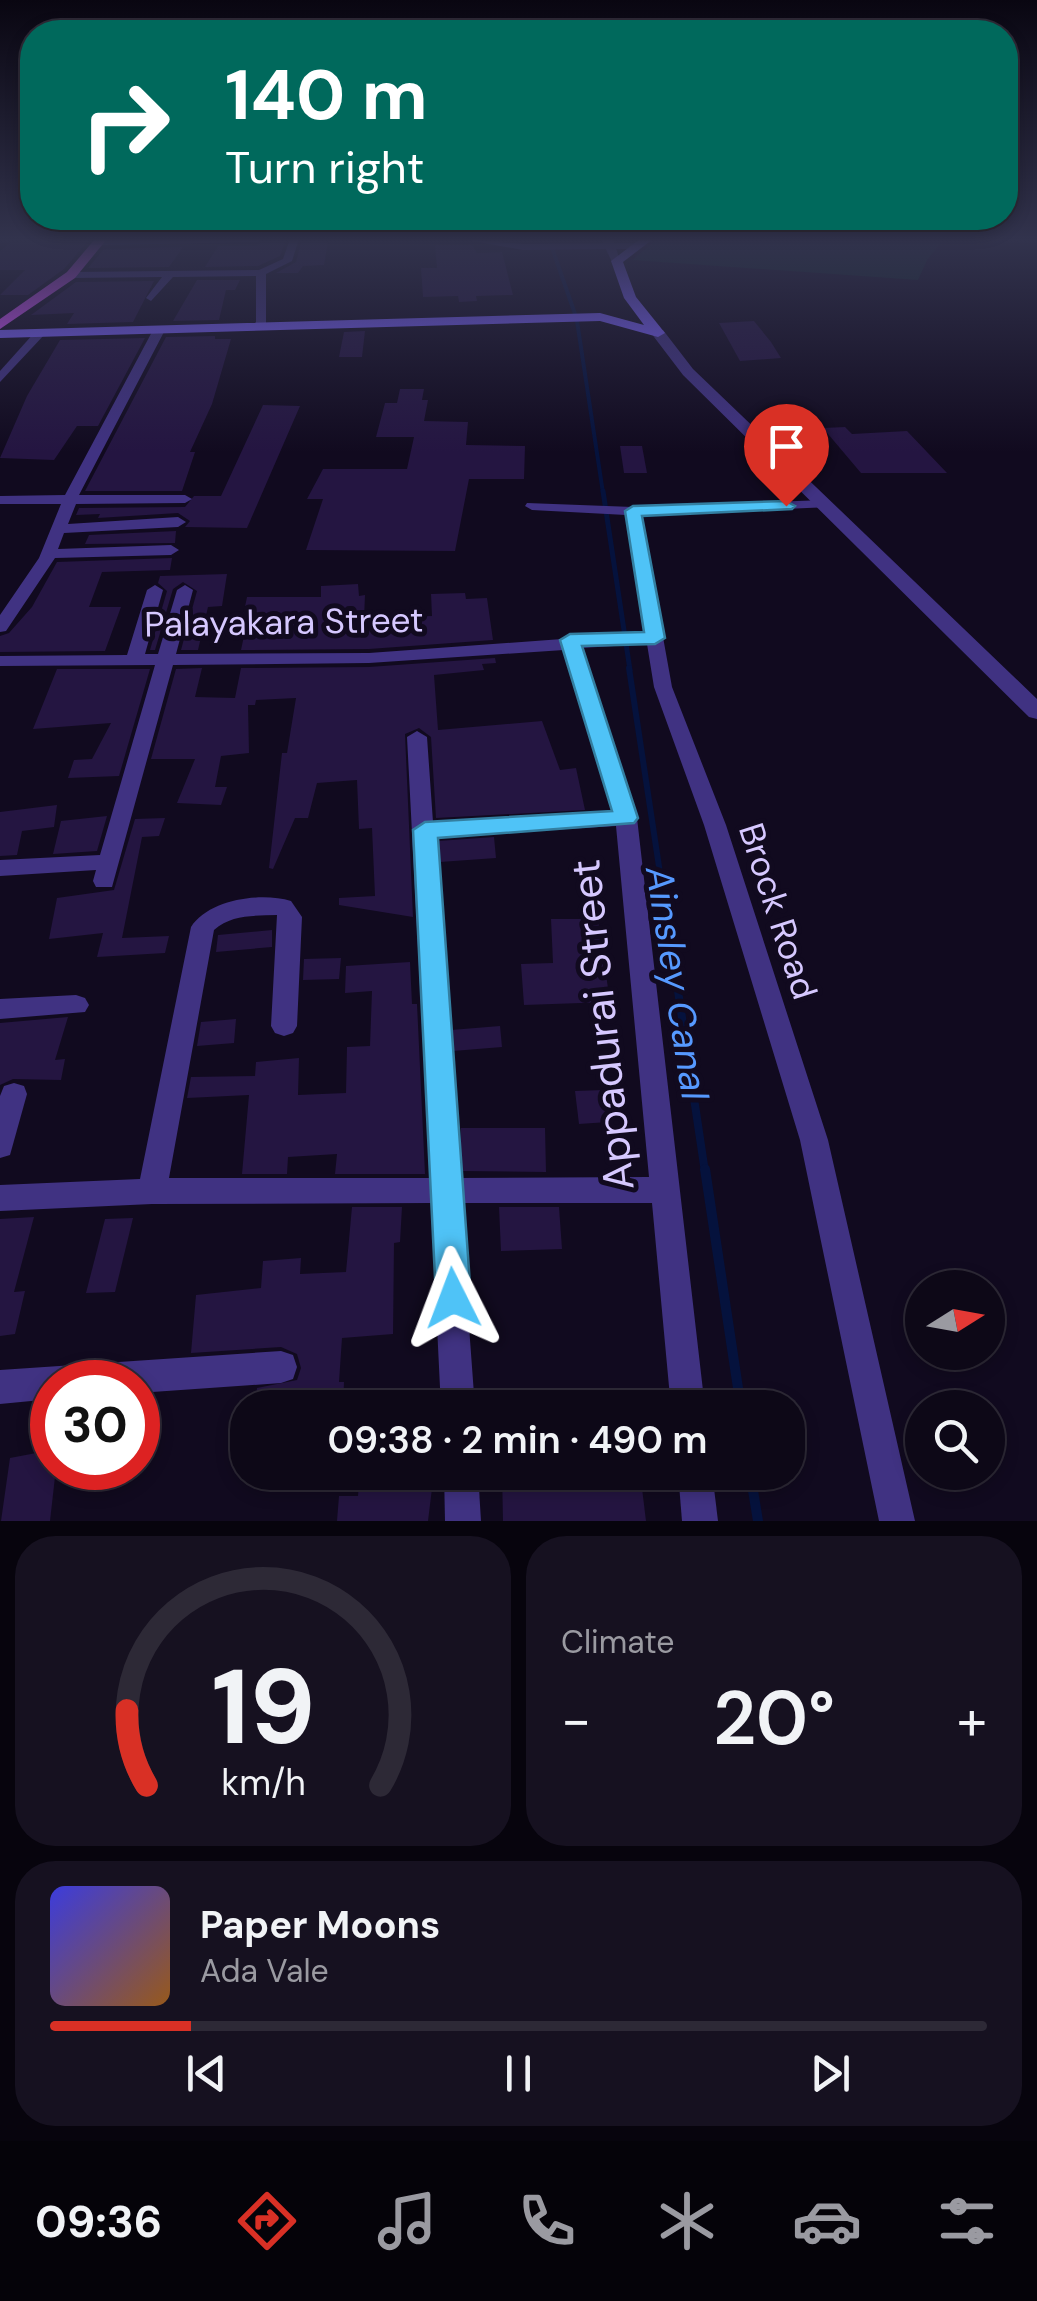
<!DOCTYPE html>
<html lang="en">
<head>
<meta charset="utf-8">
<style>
	body { margin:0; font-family:"DM Sans",sans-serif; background:#161120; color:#f1f3f6; height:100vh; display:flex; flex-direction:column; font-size:38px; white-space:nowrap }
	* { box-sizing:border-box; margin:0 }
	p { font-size:32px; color:#9a9aa1 }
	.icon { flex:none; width:55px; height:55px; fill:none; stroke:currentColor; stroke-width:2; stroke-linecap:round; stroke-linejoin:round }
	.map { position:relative; height:1521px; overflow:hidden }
	.sheet { display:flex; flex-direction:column; gap:15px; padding:15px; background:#07040d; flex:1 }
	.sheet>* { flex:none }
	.guide { position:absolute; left:20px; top:20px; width:998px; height:210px; border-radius:40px; box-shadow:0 5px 15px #0003,0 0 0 2px #2d2936; background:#00695c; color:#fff; overflow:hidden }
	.needle { width:65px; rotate:79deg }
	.controls { position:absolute; left:905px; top:1270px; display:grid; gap:20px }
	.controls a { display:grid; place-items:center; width:100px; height:100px; border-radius:50%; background:#0d0817; box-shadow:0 5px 15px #0003,0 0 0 2px #2d2936; font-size:50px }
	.speed { position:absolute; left:30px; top:1360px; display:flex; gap:20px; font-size:50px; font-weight:700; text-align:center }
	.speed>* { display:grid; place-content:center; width:130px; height:130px; border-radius:50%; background:#0d0817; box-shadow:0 5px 15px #0003,0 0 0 2px #2d2936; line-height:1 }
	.speed .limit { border:15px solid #d22; background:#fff; color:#111 }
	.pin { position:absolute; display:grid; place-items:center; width:85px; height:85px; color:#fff; margin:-102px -42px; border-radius:50% 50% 50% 0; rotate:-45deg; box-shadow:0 0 10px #0007 }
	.pin .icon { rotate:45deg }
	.me { position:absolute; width:110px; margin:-55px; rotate:357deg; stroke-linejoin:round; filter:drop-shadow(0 0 8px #0008) }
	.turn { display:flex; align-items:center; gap:35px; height:210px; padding:0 40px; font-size:45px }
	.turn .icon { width:130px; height:130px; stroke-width:2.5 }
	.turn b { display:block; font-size:70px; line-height:85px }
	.big { font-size:75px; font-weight:600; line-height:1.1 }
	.sheet .tile { flex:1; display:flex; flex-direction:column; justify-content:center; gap:15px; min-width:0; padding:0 35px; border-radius:40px; background:#161120 }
	.sheet .dial { align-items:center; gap:0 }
	.dial svg { height:260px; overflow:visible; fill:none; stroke:#2d2936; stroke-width:7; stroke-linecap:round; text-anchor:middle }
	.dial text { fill:#f1f3f6; stroke:none }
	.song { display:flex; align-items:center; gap:30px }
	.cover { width:120px; height:120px; border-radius:15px; background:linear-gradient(135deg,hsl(240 70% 55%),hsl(30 70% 35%)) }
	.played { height:10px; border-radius:5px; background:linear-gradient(90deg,#d93025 15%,#2d2936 15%) }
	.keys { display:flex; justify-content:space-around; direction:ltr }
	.heat { display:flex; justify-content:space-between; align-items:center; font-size:55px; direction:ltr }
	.sheet .tiles { flex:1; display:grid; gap:15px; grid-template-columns:1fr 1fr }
	.tile:last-child { grid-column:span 2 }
	.trip { position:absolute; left:230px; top:1390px; width:575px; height:100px; border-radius:40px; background:#0d0817; box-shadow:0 5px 15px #0003,0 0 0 2px #2d2936; font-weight:600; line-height:100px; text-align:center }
	.menu { display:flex; height:160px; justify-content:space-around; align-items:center; background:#050309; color:#9a9aa1 }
	.menu .icon { width:70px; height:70px }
	.menu .active { color:#d93025 }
	.menu b { font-size:45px; color:#f1f3f6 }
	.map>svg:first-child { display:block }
	.green { fill:#0d2629 }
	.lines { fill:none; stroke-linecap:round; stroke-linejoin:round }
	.stream-far4 { stroke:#05123d; stroke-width:4 }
	.stream-far3 { stroke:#05123d; stroke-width:5 }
	.stream-far2 { stroke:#05123d; stroke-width:6 }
	.stream-far1 { stroke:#05123d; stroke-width:8 }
	.stream { stroke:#05123d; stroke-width:10 }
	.building { fill:#241541 }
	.minor { fill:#403282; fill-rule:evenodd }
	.tertiary { fill:#403282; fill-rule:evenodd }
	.secondary { fill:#7a5fff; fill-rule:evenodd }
	.primary { fill:#d64fff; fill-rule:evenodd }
	.route { fill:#4fc3f7; stroke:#337fa1; stroke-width:2.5 }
	.labels { text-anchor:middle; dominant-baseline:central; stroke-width:10; stroke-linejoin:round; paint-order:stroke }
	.street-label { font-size:35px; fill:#d6c8ff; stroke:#110a1f }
	.water-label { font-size:38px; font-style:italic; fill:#5699ff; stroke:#110a1f }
	.near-street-label { font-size:42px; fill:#d6c8ff; stroke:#110a1f }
</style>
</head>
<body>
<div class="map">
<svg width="1037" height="1521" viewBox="0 0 1037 1521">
	<rect width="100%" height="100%" fill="#110a1f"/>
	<path class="green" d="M658 239H944L927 260 918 280 632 260Z"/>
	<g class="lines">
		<g class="stream-far4">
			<path d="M549 239 575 314"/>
			<path d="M577 321 603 493"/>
		</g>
		<path class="stream-far3" d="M603 491 630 670"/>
		<path class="stream-far2" d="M629 668 663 893"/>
		<path class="stream-far1" d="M663 890 705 1172"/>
		<g class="stream">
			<path d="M705 1169 741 1408"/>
			<path d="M750 1472 758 1521"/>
		</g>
	</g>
	<g class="building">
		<path d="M39 239H90L64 269 28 295H0L25 270H0V251L10 243H34Z"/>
		<path d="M265 239H286L280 256 258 266 205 267 218 246H257Z"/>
		<path d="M302 239 328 242 324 265 303 266 298 273H276L296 262Z"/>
		<path d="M435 245H472L477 253 502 252 513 295 476 296 477 301 459 302 458 296 423 297 421 268H437Z"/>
		<path d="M183 247 169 267 88 268 104 249Z"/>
		<path d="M197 280H240L235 290H226L219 320 173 321Z"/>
		<path d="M154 281 133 322 67 324 74 313 31 315 76 282Z"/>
		<path d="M754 321 771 342 781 358 740 361 719 323Z"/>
		<path d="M365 331 362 357H339L344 332Z"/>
		<path d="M215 336V339H231L212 404 190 452H195L182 491H85L166 337Z"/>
		<path d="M145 338 98 426H77L54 460 0 458 27 396 60 340Z"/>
		<path d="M400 389H424L422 400H428L424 421 468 422 466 445 525 446 524 479H469L455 551 306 550 323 499H307L323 469H407L414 437H376L385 403H397Z"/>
		<path d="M263 405 300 406 247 528 185 527 190 521 178 513 98 518 100 514 76 515 79 508 185 507 194 496H221Z"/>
		<path d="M845 427 852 434 907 431 947 473H861L823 428Z"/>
		<path d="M620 446H642L647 473H624Z"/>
		<path d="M176 531 175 543 85 544 89 535Z"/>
		<path d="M172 558 170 570 102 572 89 607H121L105 651 0 652V636L9 633 32 607 57 562Z"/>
		<path d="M227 574 222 606 208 607 198 650H181L197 591 183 582 173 589 155 650H150L167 591 158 583 160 576Z"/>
		<path d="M358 584 359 596 365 595 364 619 432 616 431 594 465 593 466 599 487 598 493 640 369 649 241 650 245 631H240L247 597H321V586Z"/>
		<path d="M495 658 496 663 482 664 484 670 434 675 438 730 542 721 560 770 576 768 585 810 436 818 431 737 419 728 405 734 413 917 339 905V898L375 896 372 828 359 829 357 780 317 783 308 818H295L273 869 269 868 282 753H287L296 698 256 700 255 705H248L249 753 221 756 215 787H227L221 805 177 803 195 759H151L176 669 202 668 195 697 235 698 241 668 369 667Z"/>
		<path d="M57 669H150L119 776 68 778 74 760 92 759 111 723 33 729Z"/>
		<path d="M57 805 54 827 22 831 17 855 0 856V812Z"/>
		<path d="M107 816 97 851 53 854 61 821Z"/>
		<path d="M165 818 159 836 142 837 122 938 169 936 165 953 97 957 103 933 49 939 57 898 114 890 135 819Z"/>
		<path d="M494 837 496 858 440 862 438 841Z"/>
		<path d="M551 919H598L610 1002 524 1005 521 964 553 963Z"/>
		<path d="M272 930V947L216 952 218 935Z"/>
		<path d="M341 958 339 979 303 980 304 959Z"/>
		<path d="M410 962 412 1004H417L425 1174H335L337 1154 288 1157 287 1174H242L249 1095 187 1098 191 1077 255 1076 256 1062 299 1058 298 1095 346 1093 347 1047 370 1046 372 991 345 993 346 966Z"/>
		<path d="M68 1017 55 1060 65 1059 61 1080 13 1079 0 1085V1023Z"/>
		<path d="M236 1019 234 1043 197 1046 201 1022Z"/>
		<path d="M500 1026 502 1047 453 1051 451 1030Z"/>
		<path d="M604 1090 608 1122 579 1124 575 1091Z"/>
		<path d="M461 1128H545L546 1172 461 1171Z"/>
		<path d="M352 1207H402L400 1242 394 1243 393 1334 342 1338 339 1382H344L343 1408H255L257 1388 297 1380 301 1368 297 1354 281 1347 191 1353 196 1295 261 1288 263 1261 301 1258 300 1274 346 1272Z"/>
		<path d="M499 1207H559L562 1249 501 1251Z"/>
		<path d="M34 1217 14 1292 25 1291 15 1334 0 1336V1219Z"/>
		<path d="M133 1218 115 1292 86 1293 105 1219Z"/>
		<path d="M52 1450 56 1468 50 1521H1L10 1458Z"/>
		<path d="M360 1472H434L428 1521H337L339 1496H358Z"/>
		<path d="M502 1472H640L646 1521H503Z"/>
	</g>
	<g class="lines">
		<g class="minor">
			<path d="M262 239 257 242 99 245 94 242 122 239Z"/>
			<path d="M290 239H299L292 261 266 274V327L261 330 256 327V276L173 277 151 301 146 298 162 277 71 278 66 275 71 272 259 270 283 259Z"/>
			<path d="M462 239 523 244 638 243 643 246 638 249 523 250Z"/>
			<path d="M159 327 165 330 79 495H185L192 499 185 503 76 504 68 524 178 517 186 522 178 527 64 533 58 549 171 545 179 550 171 555 55 558 6 631 0 632V615L39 558 61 504H0V496L65 495 153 330Z"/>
			<path d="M35 332 45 334 0 382V371Z"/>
			<path d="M825 500 832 504 830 507 641 515 672 687 726 825 828 1140 915 1521H879L800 1140 704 825 654 687 647 644 581 648 637 818 705 1408H671L652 1203H460L475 1408H441L431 1203 152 1204 0 1211V1185L140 1179 191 927C209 899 261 892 291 901L302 917 297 1026 293 1033 284 1036 275 1033 271 1026 277 915C254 916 232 914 214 930L169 1178H430L407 737 417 731 427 737 433 822 614 812 564 650 369 663 173 665 112 887H96L93 881 96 870 0 876V860L100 855 155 665 0 666V656L127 655 147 590 155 585 163 590 145 654H158L177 590 185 585 193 590 176 654 369 653 562 639 570 635 577 638 645 633 626 515 532 510 525 506 527 503 633 507ZM616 826 649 1177 458 1178 434 837Z"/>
			<path d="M76 995 85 998 89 1005 85 1012 0 1019V999Z"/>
			<path d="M14 1083 24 1086 27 1094 10 1155 0 1158V1096L4 1086Z"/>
			<path d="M281 1351 293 1355 297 1367 293 1379 281 1383 138 1393V1382H52V1399L0 1404V1370Z"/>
			<path d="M444 1472H478L481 1521H445Z"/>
			<path d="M678 1472H712L718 1521H682Z"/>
		</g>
		<g class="tertiary">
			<path d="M601 239H613L621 264H613Z"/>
			<path d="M653 330H663L693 369 1037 699V719L1029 717 683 375 651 333Z"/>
		</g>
		<path class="secondary" d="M640 239H653L623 262 636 297 665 333 658 337 600 321 0 338V330L600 313 644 325 624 298 611 261Z"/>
		<path class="primary" d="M95 239H107L75 278 0 329V319L67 272Z"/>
	</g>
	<linearGradient id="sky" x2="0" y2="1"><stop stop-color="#090611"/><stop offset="0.53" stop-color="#32334d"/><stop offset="1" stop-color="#32334d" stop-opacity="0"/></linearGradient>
	<rect width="1037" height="452" fill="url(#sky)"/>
	<path class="route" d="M786 501 795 506 792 509 642 516 665 638 655 644 582 646 638 818 634 823 438 838 471 1298 466 1310 453 1315 441 1310 436 1298 413 830 425 822 612 811 560 640 570 634 644 632 625 511 633 506Z"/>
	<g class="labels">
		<g class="street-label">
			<text transform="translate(284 622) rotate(-1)">Palayakara Street</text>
			<text transform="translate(778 911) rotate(72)">Brock Road</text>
		</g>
		<g class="water-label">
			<text transform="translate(677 983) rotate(81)">Ainsley Canal</text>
		</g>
		<g class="near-street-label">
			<text transform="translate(602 1025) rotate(-96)">Appadurai Street</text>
		</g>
	</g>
</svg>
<div class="controls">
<a><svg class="needle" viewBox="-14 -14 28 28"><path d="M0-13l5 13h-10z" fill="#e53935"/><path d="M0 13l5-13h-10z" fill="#9a9aa1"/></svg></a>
<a><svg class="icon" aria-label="search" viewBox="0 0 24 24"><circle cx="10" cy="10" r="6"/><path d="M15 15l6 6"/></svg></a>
</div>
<div class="speed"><div class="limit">30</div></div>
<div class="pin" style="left:786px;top:506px;background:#d93025"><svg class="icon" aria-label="arrive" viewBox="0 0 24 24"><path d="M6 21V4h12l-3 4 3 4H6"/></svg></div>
<svg class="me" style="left:453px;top:1298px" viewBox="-20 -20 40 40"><path d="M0-17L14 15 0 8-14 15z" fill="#4fc3f7" stroke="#fff" stroke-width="4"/></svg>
<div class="trip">09:38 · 2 min · 490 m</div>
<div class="guide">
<div class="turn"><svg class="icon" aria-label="right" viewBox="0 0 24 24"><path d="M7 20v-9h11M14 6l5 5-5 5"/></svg><div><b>140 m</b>Turn right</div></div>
</div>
</div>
<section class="sheet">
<div class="tiles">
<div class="tile dial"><svg viewBox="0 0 100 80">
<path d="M14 69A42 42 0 1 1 86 69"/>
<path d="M14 69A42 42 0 0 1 8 46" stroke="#d93025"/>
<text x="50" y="56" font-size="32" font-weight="700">19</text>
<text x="50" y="72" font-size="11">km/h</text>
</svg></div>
<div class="tile"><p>Climate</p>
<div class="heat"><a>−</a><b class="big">20°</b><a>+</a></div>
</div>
<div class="tile">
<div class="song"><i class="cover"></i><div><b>Paper Moons</b><p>Ada Vale</p></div></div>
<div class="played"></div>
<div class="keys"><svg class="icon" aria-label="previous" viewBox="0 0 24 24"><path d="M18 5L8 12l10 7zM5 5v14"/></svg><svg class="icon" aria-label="pause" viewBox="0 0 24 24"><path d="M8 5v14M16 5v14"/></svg><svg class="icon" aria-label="next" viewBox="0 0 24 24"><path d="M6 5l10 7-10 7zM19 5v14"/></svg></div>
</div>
</div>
</section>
<nav class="menu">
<b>09:36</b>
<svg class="icon active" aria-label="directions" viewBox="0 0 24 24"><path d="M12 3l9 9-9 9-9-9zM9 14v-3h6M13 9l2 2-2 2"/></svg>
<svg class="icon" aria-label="music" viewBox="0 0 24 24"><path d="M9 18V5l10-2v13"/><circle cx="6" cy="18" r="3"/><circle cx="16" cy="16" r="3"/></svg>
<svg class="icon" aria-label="phone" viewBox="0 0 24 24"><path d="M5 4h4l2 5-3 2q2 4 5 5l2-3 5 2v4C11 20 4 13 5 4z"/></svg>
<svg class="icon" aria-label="climate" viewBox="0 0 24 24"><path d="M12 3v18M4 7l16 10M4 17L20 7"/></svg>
<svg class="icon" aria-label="car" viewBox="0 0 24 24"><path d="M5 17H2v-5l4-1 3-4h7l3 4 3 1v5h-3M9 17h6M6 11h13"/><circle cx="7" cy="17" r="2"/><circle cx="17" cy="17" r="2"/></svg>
<svg class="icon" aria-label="filters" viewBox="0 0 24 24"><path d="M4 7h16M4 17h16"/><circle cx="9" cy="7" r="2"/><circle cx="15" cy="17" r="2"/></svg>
</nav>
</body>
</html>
